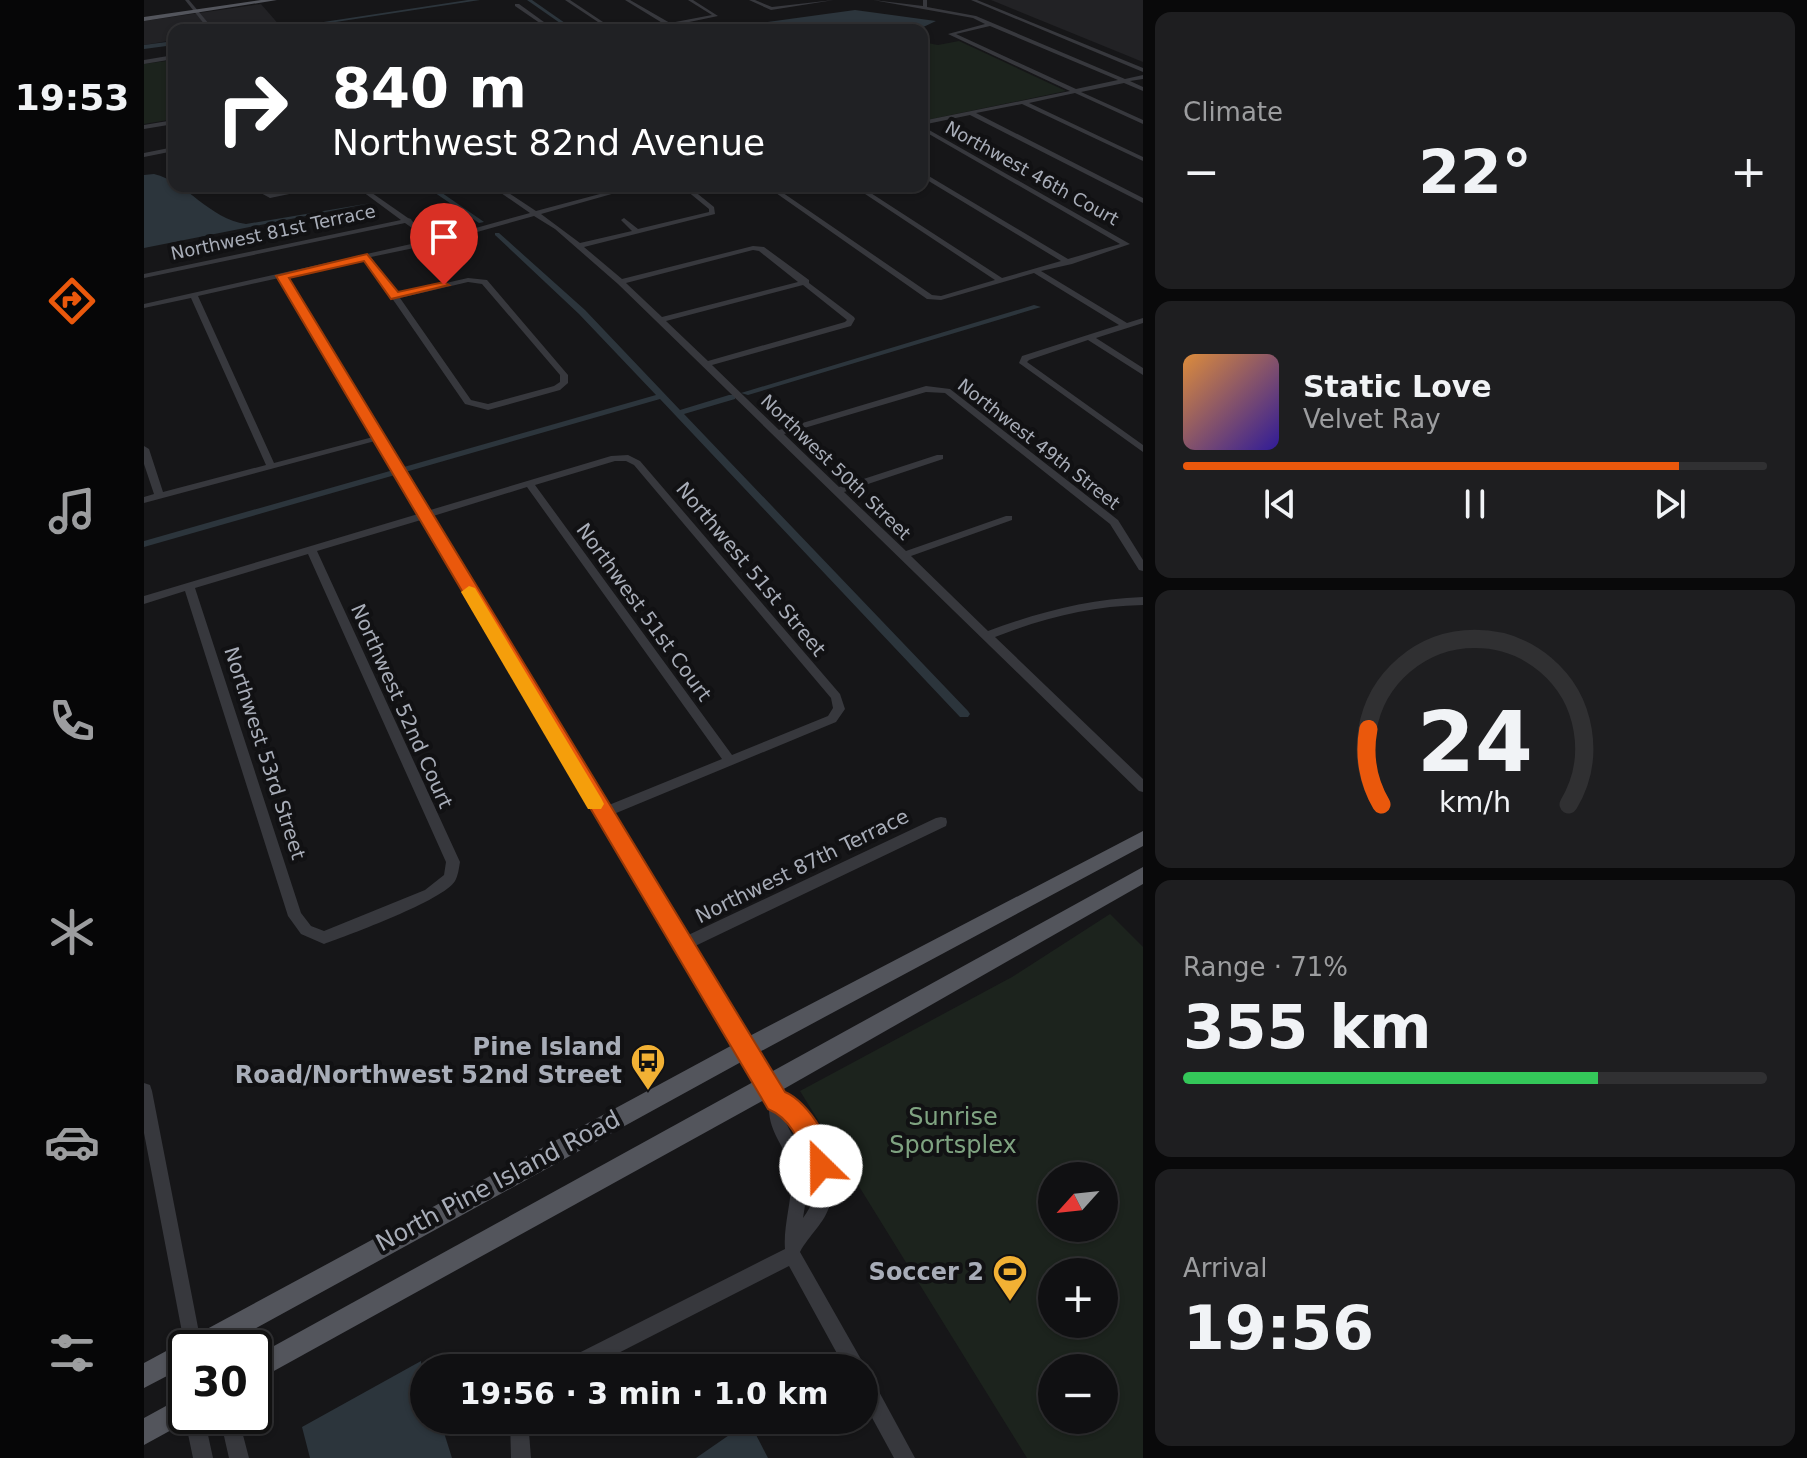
<!DOCTYPE html>
<html lang="en">
<head>
<meta charset="utf-8">
<style>
	body { margin:0; font-family:"DejaVu Sans",sans-serif; background:#1e1e20; color:#f1f3f6; height:100vh; display:flex; flex-direction:column; font-size:30px; white-space:nowrap }
	* { box-sizing:border-box; margin:0 }
	p { font-size:26px; color:#9c9d9f }
	.icon { flex:none; width:44px; height:44px; fill:none; stroke:currentColor; stroke-width:2; stroke-linecap:round; stroke-linejoin:round }
	.map { position:relative; flex:1; overflow:hidden }
	.details { display:flex; flex-direction:column; gap:12px; padding:12px; background:#09090a; width:664px }
	.details>* { flex:none }
	.hud { position:absolute; left:24px; top:24px; width:760px; height:168px; border-radius:16px; box-shadow:0 2px 6px #0004,0 0 0 2px #303032; background:#202124; color:#fff; overflow:hidden }
	.needle { width:52px; rotate:243deg }
	.fabs { position:absolute; left:894px; top:1162px; display:grid; gap:16px }
	.fabs a { display:grid; place-items:center; width:80px; height:80px; border-radius:50%; background:#101012; box-shadow:0 2px 6px #0004,0 0 0 2px #303032; font-size:40px }
	.speed { position:absolute; left:24px; top:1330px; display:flex; gap:16px; font-size:40px; font-weight:700; text-align:center }
	.speed>* { display:grid; place-content:center; width:104px; height:104px; border-radius:50%; background:#101012; box-shadow:0 2px 6px #0004,0 0 0 2px #303032; line-height:1 }
	.speed .limit { border:4px solid #111; border-radius:12px; background:#fff; color:#111 }
	.pin { position:absolute; display:grid; place-items:center; width:68px; height:68px; color:#fff; margin:-82px -34px; border-radius:50% 50% 50% 0; rotate:-45deg; box-shadow:0 0 8px #0007 }
	.pin .icon { rotate:45deg }
	.me { position:absolute; width:88px; margin:-44px; rotate:337deg; stroke-linejoin:round; filter:drop-shadow(0 0 6px #0008) }
	.turn { display:flex; align-items:center; gap:28px; height:168px; padding:0 32px; font-size:36px }
	.turn .icon { width:104px; height:104px; stroke-width:2.5 }
	.turn b { display:block; font-size:56px; line-height:68px }
	.big { font-size:60px; font-weight:800; line-height:1.1 }
	.details .tile { flex:1; display:flex; flex-direction:column; justify-content:center; gap:12px; min-width:0; padding:0 28px; border-radius:16px; background:#1e1e20 }
	.details .dial { align-items:center; gap:0 }
	.dial svg { height:208px; overflow:visible; fill:none; stroke:#303032; stroke-width:7; stroke-linecap:round; text-anchor:middle }
	.dial text { fill:#f1f3f6; stroke:none }
	.song { display:flex; align-items:center; gap:24px }
	.cover { width:96px; height:96px; border-radius:12px; background:linear-gradient(135deg,hsl(30 70% 55%),hsl(250 70% 35%)) }
	.played { height:8px; border-radius:4px; background:linear-gradient(90deg,#ea580c 85%,#303032 85%) }
	.keys { display:flex; justify-content:space-around; direction:ltr }
	.heat { display:flex; justify-content:space-between; align-items:center; font-size:44px; direction:ltr }
	.charge { height:12px; border-radius:6px; background:linear-gradient(90deg,#34c759 71%,#303032 0) }
	.trip { position:absolute; left:266px; top:1354px; width:468px; height:80px; border-radius:40px; background:#101012; box-shadow:0 2px 6px #0004,0 0 0 2px #303032; font-weight:800; line-height:80px; text-align:center }
	main { display:flex; flex:1; min-height:0 }
	.tabs { display:flex; flex-direction:column; width:144px; justify-content:space-around; align-items:center; background:#060607; color:#9c9d9f }
	.tabs .icon { width:56px; height:56px }
	.tabs .current { color:#ea580c }
	.tabs b { font-size:36px; color:#f1f3f6 }
	.map>svg:first-child { display:block }
	.built { fill:#222225 }
	.green { fill:#1c231d; fill-rule:evenodd }
	.water { fill:#2c353c }
	.lines { fill:none; stroke-linecap:round; stroke-linejoin:round }
	.canal { fill:#2c353c; fill-rule:evenodd }
	.minor { fill:#37383d; fill-rule:evenodd }
	.major { fill:#53555c; fill-rule:evenodd }
	.route { fill:#ea580c; stroke:#983908; stroke-width:2 }
	.slow { fill:#f59e0b }
	.labels { text-anchor:middle; dominant-baseline:central; stroke-width:8; stroke-linejoin:round; paint-order:stroke }
	.far-street-label { font-size:18px; fill:#a8adb8; stroke:#111113 }
	.street-label { font-size:20px; fill:#a8adb8; stroke:#111113 }
	.near-poi-label { font-size:24px; font-weight:bold; fill:#a8adb8; stroke:#111113; text-anchor:end }
	.near-park-label { font-size:24px; fill:#7fa381; stroke:#111113 }
	.near-street-label { font-size:24px; fill:#a8adb8; stroke:#111113 }
</style>
</head>
<body>
<main>
<nav class="tabs">
<b>19:53</b>
<svg class="icon current" aria-label="directions" viewBox="0 0 24 24"><path d="M12 3l9 9-9 9-9-9zM9 14v-3h6M13 9l2 2-2 2"/></svg>
<svg class="icon" aria-label="music" viewBox="0 0 24 24"><path d="M9 18V5l10-2v13"/><circle cx="6" cy="18" r="3"/><circle cx="16" cy="16" r="3"/></svg>
<svg class="icon" aria-label="phone" viewBox="0 0 24 24"><path d="M5 4h4l2 5-3 2q2 4 5 5l2-3 5 2v4C11 20 4 13 5 4z"/></svg>
<svg class="icon" aria-label="climate" viewBox="0 0 24 24"><path d="M12 3v18M4 7l16 10M4 17L20 7"/></svg>
<svg class="icon" aria-label="car" viewBox="0 0 24 24"><path d="M5 17H2v-5l4-1 3-4h7l3 4 3 1v5h-3M9 17h6M6 11h13"/><circle cx="7" cy="17" r="2"/><circle cx="17" cy="17" r="2"/></svg>
<svg class="icon" aria-label="filters" viewBox="0 0 24 24"><path d="M4 7h16M4 17h16"/><circle cx="9" cy="7" r="2"/><circle cx="15" cy="17" r="2"/></svg>
</nav>
<div class="map">
<svg width="999" height="1458" viewBox="0 0 999 1458">
	<rect width="100%" height="100%" fill="#161618"/>
	<g class="built">
		<path d="M848 0H999V62L847 0Z"/>
		<path d="M117 4 137 27 30 30V40L0 45V21Z"/>
	</g>
	<g class="green">
		<path d="M815 41 922 91 778 121V42L794 45Z"/>
		<path d="M30 60V119L0 124V64Z"/>
		<path d="M966 914 999 947V1458H883L656 1091 868 977ZM908 1176H960V1228H908ZM908 1272H960V1324H908ZM908 1368H960V1420H908Z"/>
	</g>
	<g class="water">
		<path d="M711 10 792 21 773 30H564Z"/>
		<path d="M10 174C43 182 65 219 102 224L227 203 0 248V175Z"/>
		<path d="M277 1361 280 1420H296L308 1458H166L158 1427Z"/>
		<path d="M591 1431H610L624 1458H552Z"/>
	</g>
	<g class="lines">
		<g class="canal">
			<path d="M324 0H336L139 30H127Z"/>
			<path d="M383 0H388L431 30H426Z"/>
			<path d="M30 41V45L0 49V45Z"/>
			<path d="M281 186H288L340 222 335 223Z"/>
			<path d="M351 233H355L441 310 536 410 585 395H591V399L540 414 824 711 826 714 824 717H816L516 399 0 547V541L512 395 435 314 351 235Z"/>
			<path d="M890 305 897 307 604 395 597 393Z"/>
		</g>
		<g class="minor">
			<path d="M41 0H45L70 30H65Z"/>
			<path d="M421 0H426L471 30H466Z"/>
			<path d="M481 0H486L526 23 568 15 544 0H549L574 16 526 26 491 30 520 24Z"/>
			<path d="M605 0H611L628 7 690 0 627 10Z"/>
			<path d="M729 0 779 6V0H783V7L832 16 981 79 999 75V79L986 81 999 87V91L980 83 937 92 999 120V124L931 93 885 103 999 157V161L878 104 832 113 999 198V203L826 115 778 125V121L926 91 804 34 841 24 829 18ZM846 26 974 80 932 89 812 34Z"/>
			<path d="M827 0H833L999 68V72Z"/>
			<path d="M371 4H375L411 30H406L371 6Z"/>
			<path d="M30 55V59L0 64V60Z"/>
			<path d="M30 120V124L0 129V125Z"/>
			<path d="M778 126 986 244 928 264 897 271 983 323 999 318V323L952 338 999 368V375L944 340 885 360 883 362 999 445V452L875 363 878 356 975 325 890 273 797 300 783 299 622 186H629L788 295 797 296 851 280 709 186H716L858 278 917 261 778 177V172L924 259 976 244 778 130Z"/>
			<path d="M30 147V151L0 157V153Z"/>
			<path d="M104 186C114 186 120 193 129 193 147 194 166 186 184 186L126 198Z"/>
			<path d="M211 186H218L264 218 267 219 268 221 292 239 386 213 347 186H354L392 211 486 186H496L397 214 436 243 488 231 477 220 480 218 494 229 565 212V209L537 186H544L570 207 571 214 440 247 478 279 609 246 620 247 665 280V283L710 317 711 319 707 326 568 365 635 430 782 386 806 389 974 520 999 560V571L995 570 966 524 801 393 782 392 640 434 695 487 793 455H799V459L700 492 762 551 862 516H868V520L767 556 844 631C895 612 945 599 999 597V605C947 606 899 618 851 637L999 779V792L995 791 474 284 411 229 390 216 294 243 227 257 253 294 324 278 343 280 424 375V383L416 390 344 410 321 404 221 259 142 277 283 511 467 456 484 455 496 461 696 694 701 709 692 722 465 816 540 937 792 818 797 817 802 818 803 822 802 826 547 948 639 1095C673 1114 698 1165 686 1204 681 1223 665 1235 656 1252L718 1361 720 1368H701L645 1266 445 1368H417L419 1361 641 1249C639 1224 649 1199 647 1174 644 1146 623 1135 625 1103L452 818 277 520 173 551 316 862C315 868 314 876 311 881 300 900 205 935 180 944L157 934 144 916 41 591 0 604V596L274 514 231 441 0 503V497L10 494 0 464V446L5 449 19 492 122 465 47 298 0 308V304L285 240 261 223 0 278V274L257 220ZM609 250 615 251 654 282 518 317 482 283ZM135 278 229 437 130 463 54 296ZM324 282 338 284 416 375V382L410 386 344 404 327 400 256 298ZM659 285 703 320 701 322 564 361 522 321ZM471 461H482L490 465 687 698 689 708 684 716 588 755 391 485ZM383 487 578 759 460 807 286 517ZM164 554 302 862 300 875 281 890 180 931 167 926 157 913 51 588ZM640 1114C668 1141 685 1185 659 1218 663 1194 667 1172 656 1149 651 1137 642 1128 640 1114Z"/>
			<path d="M0 1083 6 1085 8 1091 58 1348H42V1353L0 1133Z"/>
			<path d="M720 1375 727 1377 771 1458H750L720 1403Z"/>
			<path d="M54 1416H94L105 1458H85L77 1423 69 1425 64 1435 69 1458H49L44 1434Z"/>
			<path d="M366 1420H384L387 1458H367Z"/>
		</g>
		<g class="major">
			<path d="M117 0H133L0 21V17Z"/>
			<path d="M999 831V846L608 1056 76 1348H42V1366L0 1388V1363L594 1042Z"/>
			<path d="M999 867V884L631 1094 110 1382V1357Z"/>
			<path d="M42 1395V1416L51 1417 0 1445V1418Z"/>
		</g>
	</g>
	<path class="route" d="M223 254 254 292 300 282 305 285 247 299 220 261 145 278 641 1092C664 1101 696 1150 686 1175L677 1179 668 1175C657 1149 652 1121 624 1109L132 276Z"/>
	<path class="slow" d="M325 586 331 588 457 798 460 804 457 809H444L317 592Z"/>
	<defs>
		<symbol id="bus-pin" viewBox="-11 -11 22 30"><path d="M0 17L-7.5 6A9.5 9.5 0 1 1 7.5 6Z" fill="#f2b134" stroke="#111113"/><path d="M-5-6H5V4H4V6H2V4H-2V6H-4V4H-5ZM-3.5-4V0h7V-4ZM-3.5 1.2v1.5H-2V1.2ZM2 1.2v1.5H3.5V1.2Z" fill="#111"/></symbol>
		<symbol id="stadium-pin" viewBox="-11 -11 22 30"><path d="M0 17L-7.5 6A9.5 9.5 0 1 1 7.5 6Z" fill="#f2b134" stroke="#111113"/><path d="M0-5a6.5 5 0 1 0 0 10a6.5 5 0 1 0 0-10ZM-3.5-1.8h7v3.6h-7Z" fill="#111"/></symbol>
	</defs>
	<g fill-rule="evenodd">
		<use href="#bus-pin" x="484" y="1041" width="40" height="54"/>
		<use href="#stadium-pin" x="846" y="1252" width="40" height="54"/>
	</g>
	<g class="labels">
		<g class="far-street-label">
			<text transform="translate(888 173) rotate(29)">Northwest 46th Court</text>
			<text transform="translate(129 232) rotate(-12)">Northwest 81st Terrace</text>
			<text transform="translate(895 444) rotate(38)">Northwest 49th Street</text>
			<text transform="translate(692 467) rotate(44)">Northwest 50th Street</text>
		</g>
		<g class="street-label">
			<text transform="translate(607 569) rotate(50)">Northwest 51st Street</text>
			<text transform="translate(500 612) rotate(54)">Northwest 51st Court</text>
			<text transform="translate(258 706) rotate(66)">Northwest 52nd Court</text>
			<text transform="translate(121 753) rotate(72)">Northwest 53rd Street</text>
			<text transform="translate(658 866) rotate(-26)">Northwest 87th Terrace</text>
		</g>
		<g class="near-poi-label">
			<text x="478" y="1047">Pine Island<tspan x="478" dy="28">Road/Northwest 52nd Street</tspan></text>
			<text x="840" y="1272">Soccer 2</text>
		</g>
		<g class="near-park-label">
			<text x="809" y="1117">Sunrise<tspan x="809" dy="28">Sportsplex</tspan></text>
		</g>
		<g class="near-street-label">
			<text transform="translate(354 1181) rotate(-28)">North Pine Island Road</text>
		</g>
	</g>
</svg>
<div class="fabs">
<a><svg class="needle" viewBox="-14 -14 28 28"><path d="M0-13l5 13h-10z" fill="#e53935"/><path d="M0 13l5-13h-10z" fill="#9c9d9f"/></svg></a>
<a>+</a>
<a>−</a>
</div>
<div class="speed"><div class="limit">30</div></div>
<div class="pin" style="left:300px;top:285px;background:#d93025"><svg class="icon" aria-label="arrive" viewBox="0 0 24 24"><path d="M6 21V4h12l-3 4 3 4H6"/></svg></div>
<svg class="me" style="left:677px;top:1166px" viewBox="-20 -20 40 40"><circle r="19" fill="#fff"/><path d="M0-13L10 11 0 6-10 11z" fill="#ea580c"/></svg>
<div class="trip">19:56 · 3 min · 1.0 km</div>
<div class="hud">
<div class="turn"><svg class="icon" aria-label="right" viewBox="0 0 24 24"><path d="M7 20v-9h11M14 6l5 5-5 5"/></svg><div><b>840 m</b>Northwest 82nd Avenue</div></div>
</div>
</div>
<section class="details">
<div class="tile"><p>Climate</p>
<div class="heat"><a>−</a><b class="big">22°</b><a>+</a></div>
</div>
<div class="tile">
<div class="song"><i class="cover"></i><div><b>Static Love</b><p>Velvet Ray</p></div></div>
<div class="played"></div>
<div class="keys"><svg class="icon" aria-label="previous" viewBox="0 0 24 24"><path d="M18 5L8 12l10 7zM5 5v14"/></svg><svg class="icon" aria-label="pause" viewBox="0 0 24 24"><path d="M8 5v14M16 5v14"/></svg><svg class="icon" aria-label="next" viewBox="0 0 24 24"><path d="M6 5l10 7-10 7zM19 5v14"/></svg></div>
</div>
<div class="tile dial"><svg viewBox="0 0 100 80">
<path d="M14 69A42 42 0 1 1 86 69"/>
<path d="M14 69A42 42 0 0 1 9 40" stroke="#ea580c"/>
<text x="50" y="56" font-size="32" font-weight="700">24</text>
<text x="50" y="72" font-size="11">km/h</text>
</svg></div>
<div class="tile"><p>Range · 71%</p><b class="big">355 km</b><div class="charge"></div></div>
<div class="tile"><p>Arrival</p><b class="big">19:56</b></div>
</section>
</main>
</body>
</html>
